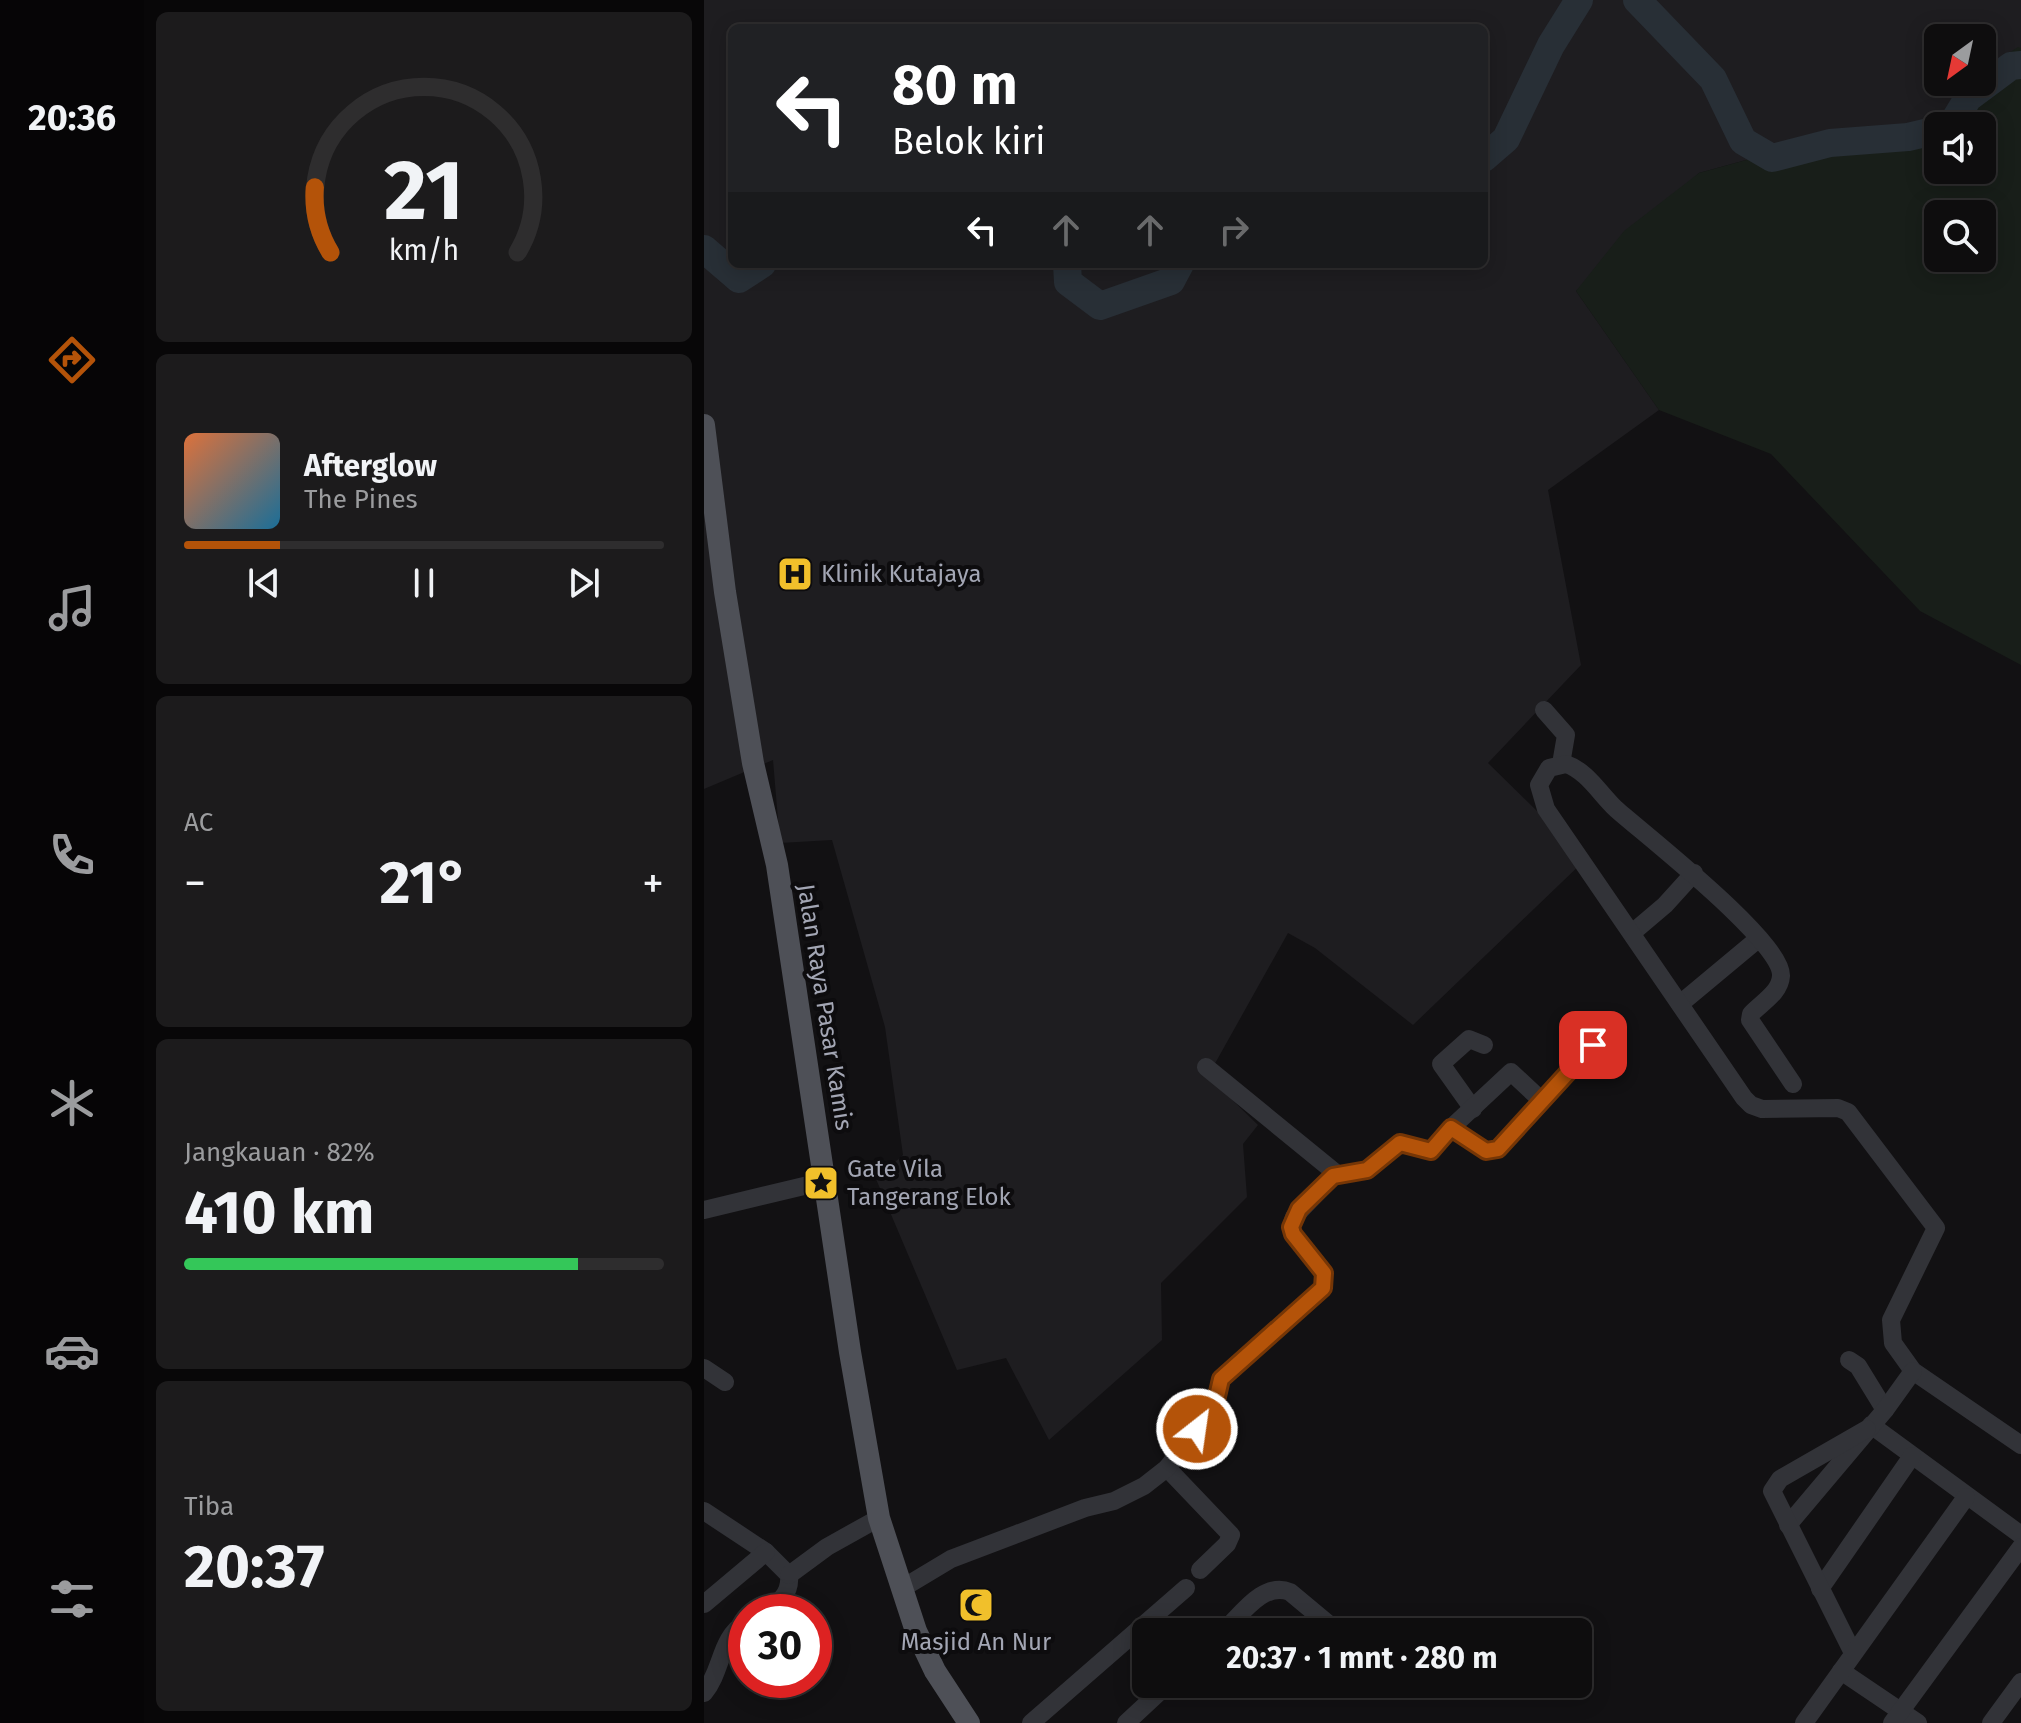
<!DOCTYPE html>
<html lang="id">
<head>
<meta charset="utf-8">
<style>
	body { margin:0; font-family:"Fira Sans",sans-serif; background:#1c1b1c; color:#f1f3f6; height:100vh; display:flex; flex-direction:column; font-size:30px; white-space:nowrap }
	* { box-sizing:border-box; margin:0 }
	p { font-size:26px; color:#9b9c9e }
	.icon { flex:none; width:44px; height:44px; fill:none; stroke:currentColor; stroke-width:2; stroke-linecap:round; stroke-linejoin:round }
	.map { position:relative; flex:1; overflow:hidden }
	.details { display:flex; flex-direction:column; gap:12px; padding:12px; background:#080708; width:560px }
	.details>* { flex:none }
	.guide { position:absolute; left:24px; top:24px; width:760px; height:244px; border-radius:12px; box-shadow:0 4px 20px #0003,0 0 0 2px #2e2d2e; background:#202124; color:#fff; overflow:hidden }
	.needle { width:52px; rotate:213deg }
	.buttons { position:absolute; left:1220px; top:24px; display:grid; gap:16px }
	.buttons a { display:grid; place-items:center; width:72px; height:72px; border-radius:12px; background:#0e0d0e; box-shadow:0 4px 20px #0003,0 0 0 2px #2e2d2e; font-size:40px }
	.speed { position:absolute; left:24px; top:1594px; display:flex; gap:16px; font-size:40px; font-weight:700; text-align:center }
	.speed>* { display:grid; place-content:center; width:104px; height:104px; border-radius:50%; background:#0e0d0e; box-shadow:0 4px 20px #0003,0 0 0 2px #2e2d2e; line-height:1 }
	.speed .limit { border:12px solid #d22; background:#fff; color:#111 }
	.pin { position:absolute; display:grid; place-items:center; width:68px; height:68px; color:#fff; margin:-34px; border-radius:16px; box-shadow:0 4px 12px #0006 }
	.me { position:absolute; width:88px; margin:-44px; rotate:30deg; stroke-linejoin:round; filter:drop-shadow(0 0 6px #0008) }
	.turn { display:flex; align-items:center; gap:28px; height:168px; padding:0 32px; font-size:36px }
	.turn .icon { width:104px; height:104px; stroke-width:2.5 }
	.turn b { display:block; font-size:56px; line-height:68px }
	.lanes { display:flex; align-items:center; height:76px; padding:0 32px; background:#0003; justify-content:center; gap:40px; direction:ltr }
	.lanes .off { opacity:.35 }
	.big { font-size:60px; font-weight:700; line-height:1.1 }
	.details .card { flex:1; display:flex; flex-direction:column; justify-content:center; gap:12px; min-width:0; padding:0 28px; border-radius:12px; background:#1c1b1c }
	.details .dial { align-items:center; gap:0 }
	.dial svg { height:208px; overflow:visible; fill:none; stroke:#2e2d2e; stroke-width:7; stroke-linecap:round; text-anchor:middle }
	.dial text { fill:#f1f3f6; stroke:none }
	.song { display:flex; align-items:center; gap:24px }
	.cover { width:96px; height:96px; border-radius:12px; background:linear-gradient(135deg,hsl(20 70% 55%),hsl(200 70% 35%)) }
	.played { height:8px; border-radius:4px; background:linear-gradient(90deg,#b45309 20%,#2e2d2e 20%) }
	.keys { display:flex; justify-content:space-around; direction:ltr }
	.heat { display:flex; justify-content:space-between; align-items:center; font-size:44px; direction:ltr }
	.charge { height:12px; border-radius:6px; background:linear-gradient(90deg,#34c759 82%,#2e2d2e 0) }
	.trip { position:absolute; left:428px; top:1618px; width:460px; height:80px; border-radius:12px; background:#0e0d0e; box-shadow:0 4px 20px #0003,0 0 0 2px #2e2d2e; font-weight:700; line-height:80px; text-align:center }
	main { display:flex; flex:1; min-height:0 }
	.tab-bar { display:flex; flex-direction:column; width:144px; justify-content:space-around; align-items:center; background:#060506; color:#9b9c9e }
	.tab-bar .icon { width:56px; height:56px }
	.tab-bar .on { color:#b45309 }
	.tab-bar b { font-size:36px; color:#f1f3f6 }
	.map>svg:first-child { display:block }
	.built { fill:#1e1d20; fill-rule:evenodd }
	.green { fill:#181e19; fill-rule:evenodd }
	.lines { fill:none; stroke-linecap:round; stroke-linejoin:round }
	.river { stroke:#282f36; stroke-width:28 }
	.minor { stroke:#323338; stroke-width:18 }
	.major { stroke:#4e5057; stroke-width:22 }
	.route-casing { stroke:#753606; stroke-width:20 }
	.route { stroke:#b45309; stroke-width:14 }
	.labels { text-anchor:middle; dominant-baseline:central; stroke-width:8; stroke-linejoin:round; paint-order:stroke }
	.poi-label { font-size:24px; fill:#a3a6b4; stroke:#0d0c0e; text-anchor:start }
	.street-label { font-size:24px; fill:#a3a6b4; stroke:#0d0c0e }
</style>
</head>
<body>
<main>
<nav class="tab-bar">
<b>20:36</b>
<svg class="icon on" aria-label="directions" viewBox="0 0 24 24"><path d="M12 3l9 9-9 9-9-9zM9 14v-3h6M13 9l2 2-2 2"/></svg>
<svg class="icon" aria-label="music" viewBox="0 0 24 24"><path d="M9 18V5l10-2v13"/><circle cx="6" cy="18" r="3"/><circle cx="16" cy="16" r="3"/></svg>
<svg class="icon" aria-label="phone" viewBox="0 0 24 24"><path d="M5 4h4l2 5-3 2q2 4 5 5l2-3 5 2v4C11 20 4 13 5 4z"/></svg>
<svg class="icon" aria-label="climate" viewBox="0 0 24 24"><path d="M12 3v18M4 7l16 10M4 17L20 7"/></svg>
<svg class="icon" aria-label="car" viewBox="0 0 24 24"><path d="M5 17H2v-5l4-1 3-4h7l3 4 3 1v5h-3M9 17h6M6 11h13"/><circle cx="7" cy="17" r="2"/><circle cx="17" cy="17" r="2"/></svg>
<svg class="icon" aria-label="filters" viewBox="0 0 24 24"><path d="M4 7h16M4 17h16"/><circle cx="9" cy="7" r="2"/><circle cx="15" cy="17" r="2"/></svg>
</nav>
<section class="details">
<div class="card dial"><svg viewBox="0 0 100 80">
<path d="M14 69A42 42 0 1 1 86 69"/>
<path d="M14 69A42 42 0 0 1 8 44" stroke="#b45309"/>
<text x="50" y="56" font-size="32" font-weight="700">21</text>
<text x="50" y="72" font-size="11">km/h</text>
</svg></div>
<div class="card">
<div class="song"><i class="cover"></i><div><b>Afterglow</b><p>The Pines</p></div></div>
<div class="played"></div>
<div class="keys"><svg class="icon" aria-label="previous" viewBox="0 0 24 24"><path d="M18 5L8 12l10 7zM5 5v14"/></svg><svg class="icon" aria-label="pause" viewBox="0 0 24 24"><path d="M8 5v14M16 5v14"/></svg><svg class="icon" aria-label="next" viewBox="0 0 24 24"><path d="M6 5l10 7-10 7zM19 5v14"/></svg></div>
</div>
<div class="card"><p>AC</p>
<div class="heat"><a>−</a><b class="big">21°</b><a>+</a></div>
</div>
<div class="card"><p>Jangkauan · 82%</p><b class="big">410 km</b><div class="charge"></div></div>
<div class="card"><p>Tiba</p><b class="big">20:37</b></div>
</section>
<div class="map">
<svg width="1317" height="1723" viewBox="0 0 1317 1723">
	<rect width="100%" height="100%" fill="#121113"/>
	<path class="built" d="M0 0H1317V48L1278 71V38H1234V82H1269L1245 116 1111 141 995 173 872 291 955 410 844 490 877 665 784 763 882 859 709 1025 611 948 584 933 504 1076 554 1125 539 1144 543 1197 457 1283 458 1340 345 1440 302 1358 253 1370 172 1179 199 1155 181 1027 128 840 76 843 69 760 0 789ZM28 28H780V264H28Z"/>
	<path class="green" d="M1314 47 1317 48V665L1216 611 1067 454 955 410 872 291 920 231 995 173 1111 141 1245 116 1269 82H1278V71ZM1234 126H1278V170H1234ZM1234 214H1278V258H1234Z"/>
	<g class="lines">
		<g class="river">
			<path d="M933 0 1009 79 1039 141 1068 158 1126 143 1204 137 1234 130"/>
			<path d="M1247 126 1264 98 1307 66 1317 65"/>
			<path d="M780 158 802 139 847 45 875 0"/>
			<path d="M0 249 35 279 58 264"/>
			<path d="M363 264 364 282 396 306 467 281 476 264"/>
		</g>
		<g class="minor">
			<path d="M840 710 862 735 857 764"/>
			<path d="M928 933 961 905 990 873"/>
			<path d="M976 1004 1054 939"/>
			<path d="M502 1067 633 1174"/>
			<path d="M1089 1084 1046 1020 1047 1014C1057 1003 1076 993 1077 976 1079 942 940 834 912 809 896 794 883 771 862 764L845 768 835 785 842 809 1040 1098 1047 1105 1058 1109 1134 1108 1144 1112 1232 1228 1187 1320 1189 1343 1209 1371 1317 1445"/>
			<path d="M769 1109 737 1064 765 1039 780 1045"/>
			<path d="M747 1128 782 1151 794 1149 889 1045 894 1035"/>
			<path d="M0 1210 121 1181"/>
			<path d="M1145 1360 1154 1366 1181 1410"/>
			<path d="M0 1368 21 1382"/>
			<path d="M1167 1425 1317 1535"/>
			<path d="M463 1468 527 1535 523 1544 496 1570"/>
			<path d="M0 1511 62 1552 85 1575C87 1594 75 1603 59 1612"/>
			<path d="M1084 1525 1181 1410 1209 1371"/>
			<path d="M85 1575 123 1547 175 1518"/>
			<path d="M197 1589 247 1559 381 1508 410 1501 440 1486 463 1468 508 1410 517 1379 619 1288 620 1273 589 1234 587 1227 590 1217 629 1176 663 1170 696 1143 727 1151 747 1128 807 1072 837 1100"/>
			<path d="M1116 1589 1208 1456"/>
			<path d="M0 1604 62 1552"/>
			<path d="M519 1632C537 1615 559 1581 586 1592L634 1632"/>
			<path d="M1149 1653 1068 1491 1076 1479 1163 1429"/>
			<path d="M1137 1671 1214 1723"/>
			<path d="M0 1693C19 1670 15 1638 42 1622"/>
			<path d="M327 1723 482 1588"/>
			<path d="M422 1723 464 1684"/>
			<path d="M1100 1723 1262 1497"/>
			<path d="M1188 1723 1317 1547"/>
			<path d="M1287 1723 1317 1682"/>
		</g>
		<path class="major" d="M0 425 21 592 49 763 73 865 146 1352 175 1518 212 1631 231 1671 265 1723"/>
	</g>
	<g class="lines">
		<defs>
			<path id="route" d="M493 1429 511 1405 517 1379 619 1288 620 1273 589 1234 587 1227 595 1209 629 1176 663 1170 696 1143 727 1151 747 1128 782 1151 794 1149 889 1045"/>
		</defs>
		<use href="#route" class="route-casing"/>
		<use href="#route" class="route"/>
	</g>
	<defs>
		<symbol id="hospital-square" viewBox="-11 -11 22 22"><rect x="-9" y="-9" width="18" height="18" rx="4" fill="#f1c02b" stroke="#0d0c0e"/><path d="M-5-5h3v3.5h4V-5h3V5h-3V1.5h-4V5h-3Z" fill="#111"/></symbol>
		<symbol id="sight-square" viewBox="-11 -11 22 22"><rect x="-9" y="-9" width="18" height="18" rx="4" fill="#f1c02b" stroke="#0d0c0e"/><path d="M0-6L1.8-2.2L6-1.7L2.9 1.2L3.7 5.4L0 3.3L-3.7 5.4L-2.9 1.2L-6-1.7L-1.8-2.2Z" fill="#111"/></symbol>
		<symbol id="mosque-square" viewBox="-11 -11 22 22"><rect x="-9" y="-9" width="18" height="18" rx="4" fill="#f1c02b" stroke="#0d0c0e"/><path d="M3.5-4.9A6 6 0 1 0 3.5 4.9A5 5 0 1 1 3.5-4.9Z" fill="#111"/></symbol>
	</defs>
	<g fill-rule="evenodd">
		<use href="#hospital-square" x="71" y="554" width="40" height="40"/>
		<use href="#sight-square" x="97" y="1163" width="40" height="40"/>
		<use href="#mosque-square" x="252" y="1585" width="40" height="40"/>
	</g>
	<g class="labels">
		<g class="poi-label">
			<text x="117" y="574">Klinik Kutajaya</text>
			<text x="143" y="1169">Gate Vila<tspan x="143" dy="28">Tangerang Elok</tspan></text>
			<text x="272" y="1642" text-anchor="middle">Masjid An Nur</text>
		</g>
		<g class="street-label">
			<text transform="translate(121 1007) rotate(81)">Jalan Raya Pasar Kamis</text>
		</g>
	</g>
</svg>
<div class="buttons">
<a><svg class="needle" viewBox="-14 -14 28 28"><path d="M0-13l5 13h-10z" fill="#e53935"/><path d="M0 13l5-13h-10z" fill="#9b9c9e"/></svg></a>
<a><svg class="icon" aria-label="sound" viewBox="0 0 24 24"><path d="M4 9h4l5-4v14l-5-4H4zM17 9q2 3 0 6"/></svg></a>
<a><svg class="icon" aria-label="search" viewBox="0 0 24 24"><circle cx="10" cy="10" r="6"/><path d="M15 15l6 6"/></svg></a>
</div>
<div class="speed"><div class="limit">30</div></div>
<div class="pin" style="left:889px;top:1045px;background:#d93025"><svg class="icon" aria-label="arrive" viewBox="0 0 24 24"><path d="M6 21V4h12l-3 4 3 4H6"/></svg></div>
<svg class="me" style="left:493px;top:1429px" viewBox="-20 -20 40 40"><circle r="17" fill="#b45309" stroke="#fff" stroke-width="3"/><path d="M0-11L8 9 0 5-8 9z" fill="#fff"/></svg>
<div class="trip">20:37 · 1 mnt · 280 m</div>
<div class="guide">
<div class="turn"><svg class="icon" aria-label="left" viewBox="0 0 24 24"><path d="M17 20v-9H6M10 6l-5 5 5 5"/></svg><div><b>80 m</b>Belok kiri</div></div>
<div class="lanes"><svg class="icon" aria-label="left" viewBox="0 0 24 24"><path d="M17 20v-9H6M10 6l-5 5 5 5"/></svg><svg class="icon off" aria-label="ahead" viewBox="0 0 24 24"><path d="M12 20V5M6 11l6-6 6 6"/></svg><svg class="icon off" aria-label="ahead" viewBox="0 0 24 24"><path d="M12 20V5M6 11l6-6 6 6"/></svg><svg class="icon off" aria-label="right" viewBox="0 0 24 24"><path d="M7 20v-9h11M14 6l5 5-5 5"/></svg></div>
</div>
</div>
</main>
</body>
</html>
